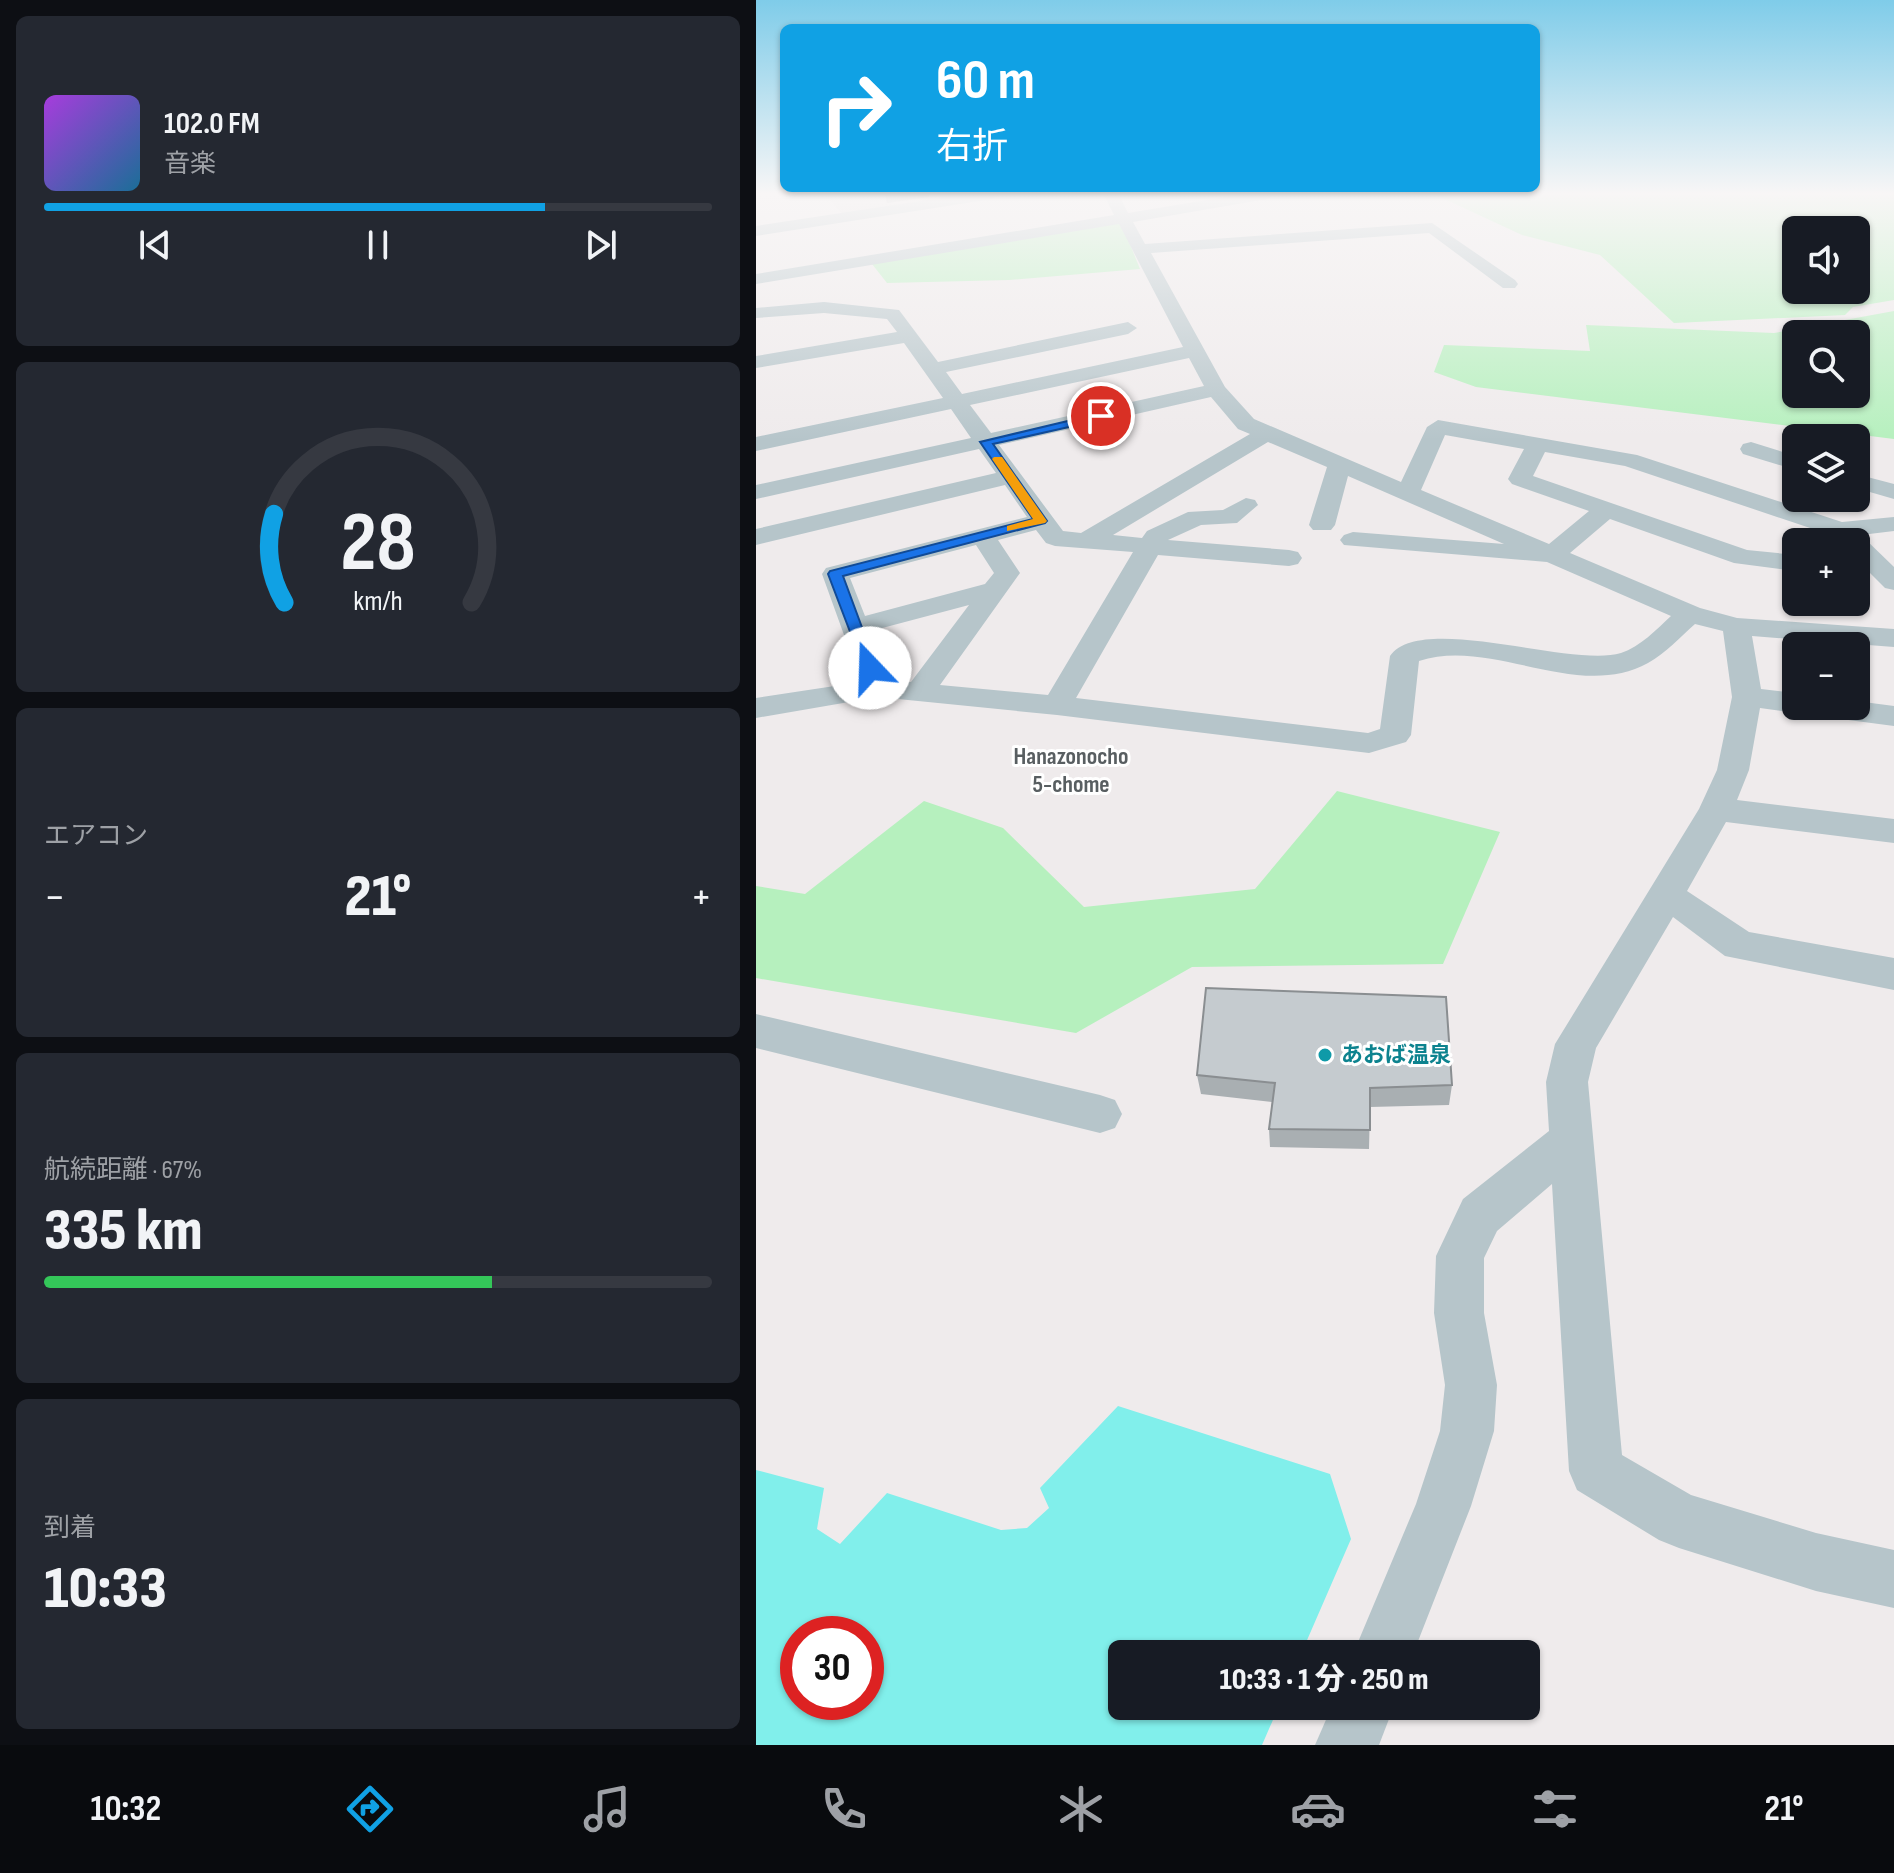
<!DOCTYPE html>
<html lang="ja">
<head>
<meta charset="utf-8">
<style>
	body { margin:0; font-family:"Sofia Sans Condensed","Noto Sans JP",sans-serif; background:#242831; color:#f1f3f6; height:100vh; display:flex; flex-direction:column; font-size:30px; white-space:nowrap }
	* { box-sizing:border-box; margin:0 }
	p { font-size:26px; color:#9ea1a6 }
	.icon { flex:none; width:44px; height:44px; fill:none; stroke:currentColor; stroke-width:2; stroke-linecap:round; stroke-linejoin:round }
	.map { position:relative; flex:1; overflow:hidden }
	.side { display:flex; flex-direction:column; gap:16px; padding:16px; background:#0d0f14; width:756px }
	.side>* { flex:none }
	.hud { position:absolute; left:24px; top:24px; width:760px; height:168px; border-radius:12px; box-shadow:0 2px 6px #0004; background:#10a1e4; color:#fff; overflow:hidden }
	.tools { position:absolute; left:1026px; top:216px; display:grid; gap:16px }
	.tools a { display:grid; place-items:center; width:88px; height:88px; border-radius:12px; background:#171b24; box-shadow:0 2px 6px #0004; font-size:40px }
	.speed { position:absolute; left:24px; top:1616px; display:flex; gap:16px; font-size:40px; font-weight:700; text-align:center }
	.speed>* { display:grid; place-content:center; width:104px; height:104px; border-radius:50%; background:#171b24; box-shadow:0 2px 6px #0004; line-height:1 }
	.speed .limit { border:12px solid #d22; background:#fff; color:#111 }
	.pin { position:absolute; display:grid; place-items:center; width:68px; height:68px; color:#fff; margin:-34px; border:4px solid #fff; border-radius:50%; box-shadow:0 2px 8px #0007 }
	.me { position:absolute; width:88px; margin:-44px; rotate:339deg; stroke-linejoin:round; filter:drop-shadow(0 0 6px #0008) }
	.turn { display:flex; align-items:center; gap:28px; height:168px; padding:0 24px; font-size:36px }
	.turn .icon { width:104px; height:104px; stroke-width:2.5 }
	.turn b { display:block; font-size:56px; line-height:68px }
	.big { font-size:60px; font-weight:800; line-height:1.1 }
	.side .card { flex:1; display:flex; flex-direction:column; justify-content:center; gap:12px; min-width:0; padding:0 28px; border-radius:12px; background:#242831 }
	.side .dial { align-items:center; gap:0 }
	.dial svg { height:208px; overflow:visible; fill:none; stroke:#363941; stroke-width:7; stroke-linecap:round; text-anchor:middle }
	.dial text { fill:#f1f3f6; stroke:none }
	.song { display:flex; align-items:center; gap:24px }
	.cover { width:96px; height:96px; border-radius:12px; background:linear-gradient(135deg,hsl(280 70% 55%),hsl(200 70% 35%)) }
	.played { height:8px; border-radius:4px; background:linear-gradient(90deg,#10a1e4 75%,#363941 75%) }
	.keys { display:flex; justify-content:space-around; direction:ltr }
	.heat { display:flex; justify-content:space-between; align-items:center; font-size:44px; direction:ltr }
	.charge { height:12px; border-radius:6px; background:linear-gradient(90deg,#34c759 67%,#363941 0) }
	.trip { position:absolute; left:352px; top:1640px; width:432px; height:80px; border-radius:12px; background:#171b24; box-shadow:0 2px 6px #0004; font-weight:800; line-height:80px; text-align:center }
	.dock { display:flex; height:128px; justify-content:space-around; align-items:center; background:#090b0e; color:#9ea1a6 }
	.dock .icon { width:56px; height:56px }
	.dock .active { color:#10a1e4 }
	.dock b { font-size:36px; color:#f1f3f6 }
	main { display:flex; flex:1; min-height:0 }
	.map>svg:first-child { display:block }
	.education { fill:#e0dcde }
	.green { fill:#b6f0be; fill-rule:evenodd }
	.water { fill:#81efeb; fill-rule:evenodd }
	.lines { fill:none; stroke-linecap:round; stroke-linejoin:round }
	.minor { fill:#b6c5ca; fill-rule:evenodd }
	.wall { fill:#a9afb2 }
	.shaded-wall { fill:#8a8e91 }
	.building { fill:#c5cbcf; stroke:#8a8e91; stroke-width:2 }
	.route { fill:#1a73e8; stroke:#114b97; stroke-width:2 }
	.slow { fill:#f59e0b }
	.culture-dot { fill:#0f9aa8; stroke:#fff; stroke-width:3 }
	.labels { text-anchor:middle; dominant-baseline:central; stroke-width:6; stroke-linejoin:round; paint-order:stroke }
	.culture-label { font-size:22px; font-weight:bold; fill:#0d838f; stroke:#fff; text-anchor:start }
	.neighbourhood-label { font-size:24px; font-weight:bold; fill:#585e61; stroke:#fff }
</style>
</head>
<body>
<main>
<section class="side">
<div class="card">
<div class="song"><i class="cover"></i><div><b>102.0 FM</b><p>音楽</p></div></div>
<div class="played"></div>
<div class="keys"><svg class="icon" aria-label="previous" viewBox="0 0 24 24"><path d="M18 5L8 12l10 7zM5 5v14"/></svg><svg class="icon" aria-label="pause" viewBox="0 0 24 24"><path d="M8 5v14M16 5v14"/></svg><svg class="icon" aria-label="next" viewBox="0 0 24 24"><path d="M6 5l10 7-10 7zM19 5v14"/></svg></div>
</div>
<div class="card dial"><svg viewBox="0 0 100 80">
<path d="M14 69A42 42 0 1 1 86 69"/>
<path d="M14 69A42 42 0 0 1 10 35" stroke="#10a1e4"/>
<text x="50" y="56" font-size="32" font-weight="700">28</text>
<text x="50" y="72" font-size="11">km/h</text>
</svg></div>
<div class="card"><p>エアコン</p>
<div class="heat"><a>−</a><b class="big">21°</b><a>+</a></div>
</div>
<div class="card"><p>航続距離 · 67%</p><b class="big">335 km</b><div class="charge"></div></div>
<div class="card"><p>到着</p><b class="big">10:33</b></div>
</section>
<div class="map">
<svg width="1138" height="1745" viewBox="0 0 1138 1745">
	<rect width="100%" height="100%" fill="#efebec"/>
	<path class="education" d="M70 195H222L87 215Z"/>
	<g class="green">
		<path d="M680 195H1138V300L1097 307 1089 315 918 323 844 255 766 235ZM1040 230H1100V290H1040Z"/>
		<path d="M365 222 384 269 253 280 131 283 116 264Z"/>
		<path d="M1138 311V439L720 387 678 372 688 345 834 351 830 325 1018 333ZM1040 334H1100V394H1040Z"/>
		<path d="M581 791 744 832 687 964 436 967 320 1033 0 978V886L49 894 168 801 247 828 328 907 499 889Z"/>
	</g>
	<path class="water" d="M362 1406 574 1474 595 1539 545 1654H366V1706H523L506 1745H0V1470L68 1488 61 1529 84 1544 131 1493 245 1530 271 1528 293 1508 284 1488ZM110 1634V1702H42V1634Z"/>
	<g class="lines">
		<g class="minor">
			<path d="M204 195H243L236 199 0 236V226Z"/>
			<path d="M348 195H363L372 213 481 195H518L511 199 377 222 389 244 676 223 759 280 762 284 759 288H747L673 233 395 253 469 387 498 419 645 482 671 427 682 420 881 455 1086 522 1138 517V531L1105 535 1138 567V590L1129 588 1100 559V542H1082L1075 535 869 466 789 452 777 476 991 550 1040 555V571L978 563 854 519 814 553 944 608 981 618 1138 629V647L996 636 1005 689 1040 693V706H1100V701L1138 706V726L1062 716 1049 710 1040 713 1004 708 993 770 981 800 1138 819V843L970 822 931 891 993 932 1138 958V990L969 956 917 917 840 1048 832 1082 866 1455 935 1495 1060 1533 1138 1550V1608L1060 1591 923 1548 903 1540 821 1490 813 1471 796 1184 741 1231 728 1258V1313L741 1385 738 1431 715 1506 657 1654H597L660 1504 684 1431 689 1385 678 1313 680 1256 707 1199 793 1131 790 1082 799 1044 943 809 961 770 976 697 967 631 939 624C924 637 910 653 892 663 821 702 736 637 663 661L655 735 650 742 613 753 301 715 122 697 0 718V698L105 682 66 574 70 568 271 517 249 485 0 545V529L240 473 223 449 0 499V485L215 438 195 409 0 451V437L187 398 148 343 0 368V356L141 332 131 319 68 313 0 318V308L68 302 143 310 182 362 372 322 381 328 372 334 190 372 206 394 427 347 363 224 0 284V274L358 215ZM433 358 448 386 235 433 214 405ZM455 397 482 429 494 434 325 533 307 531 243 445ZM689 435 768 449 752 479 756 484 833 511 793 544 665 490ZM512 442 571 467 553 525 557 530H575L579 525 592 476 748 544 597 532 588 535 584 540 588 545 791 562 915 616C901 629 884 647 865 653 814 668 665 612 634 656L624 729 612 733 320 698 402 555 533 566 542 564 546 558 542 552 533 550 412 540 445 525 481 523 502 505 499 500 490 498 467 510 432 512 391 531 386 538 357 535ZM280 530 290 543 299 546 377 552 292 695 184 685 264 573 242 540ZM220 545 238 573 229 584 109 616 94 578ZM213 605 155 682 134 680 115 631Z"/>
			<path d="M995 442 1040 456V470L987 454 984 449 987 444Z"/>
			<path d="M1100 474 1138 484V499L1100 488Z"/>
			<path d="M0 1014 344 1095 359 1100 366 1114 359 1128 344 1133 0 1048Z"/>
			<path d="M576 1706H638L623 1745H559Z"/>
		</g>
	</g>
	<path class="wall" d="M441 1075 696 1085 693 1105 614 1107 613 1149 514 1147 513 1129 516 1102 445 1094Z"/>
	<path class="shaded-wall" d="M129 195H173V197L131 203Z"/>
	<path class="building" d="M450 988 690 997 696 1085 614 1088V1130L513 1129 519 1083 441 1075Z"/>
	<linearGradient id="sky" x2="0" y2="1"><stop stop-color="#7fcce9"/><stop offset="0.44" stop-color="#f8f6f6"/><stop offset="1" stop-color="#f8f6f6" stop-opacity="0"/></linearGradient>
	<rect width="1138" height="440" fill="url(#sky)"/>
	<path class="route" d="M345 413 350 416 349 419 237 444 291 521 289 523 87 576 121 668 119 671H109L72 574 74 571 277 519 224 442Z"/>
	<path class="slow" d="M238 457H246L291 521 289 523 251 531V526L277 519 236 459Z"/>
	<circle class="culture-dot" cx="569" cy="1055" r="8"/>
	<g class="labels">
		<g class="culture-label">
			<text x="585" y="1055">あおば温泉</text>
		</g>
		<g class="neighbourhood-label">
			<text x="315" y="756">Hanazonocho<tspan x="315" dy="28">5-chome</tspan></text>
		</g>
	</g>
</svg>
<div class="tools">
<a><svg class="icon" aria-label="sound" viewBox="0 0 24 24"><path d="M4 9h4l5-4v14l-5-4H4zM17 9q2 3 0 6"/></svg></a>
<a><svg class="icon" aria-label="search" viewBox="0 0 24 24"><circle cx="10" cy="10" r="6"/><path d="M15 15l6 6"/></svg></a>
<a><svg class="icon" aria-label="layers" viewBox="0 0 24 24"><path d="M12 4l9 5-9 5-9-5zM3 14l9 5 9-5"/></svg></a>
<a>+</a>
<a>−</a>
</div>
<div class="speed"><div class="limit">30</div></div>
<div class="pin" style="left:345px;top:416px;background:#d93025"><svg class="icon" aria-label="arrive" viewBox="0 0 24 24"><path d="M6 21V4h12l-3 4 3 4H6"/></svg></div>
<svg class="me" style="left:114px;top:668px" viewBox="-20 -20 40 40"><circle r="19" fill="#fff"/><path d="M0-13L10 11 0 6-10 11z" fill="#1a73e8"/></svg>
<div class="trip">10:33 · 1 分 · 250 m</div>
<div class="hud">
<div class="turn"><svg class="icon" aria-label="right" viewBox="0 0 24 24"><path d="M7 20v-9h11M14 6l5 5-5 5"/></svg><div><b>60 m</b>右折</div></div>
</div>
</div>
</main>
<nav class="dock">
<b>10:32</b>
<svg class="icon active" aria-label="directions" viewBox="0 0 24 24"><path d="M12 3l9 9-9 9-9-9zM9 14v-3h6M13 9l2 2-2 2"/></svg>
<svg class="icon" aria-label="music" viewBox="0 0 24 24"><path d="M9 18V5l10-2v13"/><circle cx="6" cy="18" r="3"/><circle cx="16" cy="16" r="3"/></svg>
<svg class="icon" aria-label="phone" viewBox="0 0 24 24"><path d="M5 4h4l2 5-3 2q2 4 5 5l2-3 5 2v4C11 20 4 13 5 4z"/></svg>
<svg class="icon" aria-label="climate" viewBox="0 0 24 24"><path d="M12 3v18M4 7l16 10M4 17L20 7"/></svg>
<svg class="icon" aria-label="car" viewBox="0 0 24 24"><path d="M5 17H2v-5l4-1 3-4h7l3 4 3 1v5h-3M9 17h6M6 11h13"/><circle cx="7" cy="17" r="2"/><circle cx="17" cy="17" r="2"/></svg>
<svg class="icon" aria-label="filters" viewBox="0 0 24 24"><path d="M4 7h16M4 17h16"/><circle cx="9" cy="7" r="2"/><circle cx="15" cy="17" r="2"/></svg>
<b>21°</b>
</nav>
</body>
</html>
